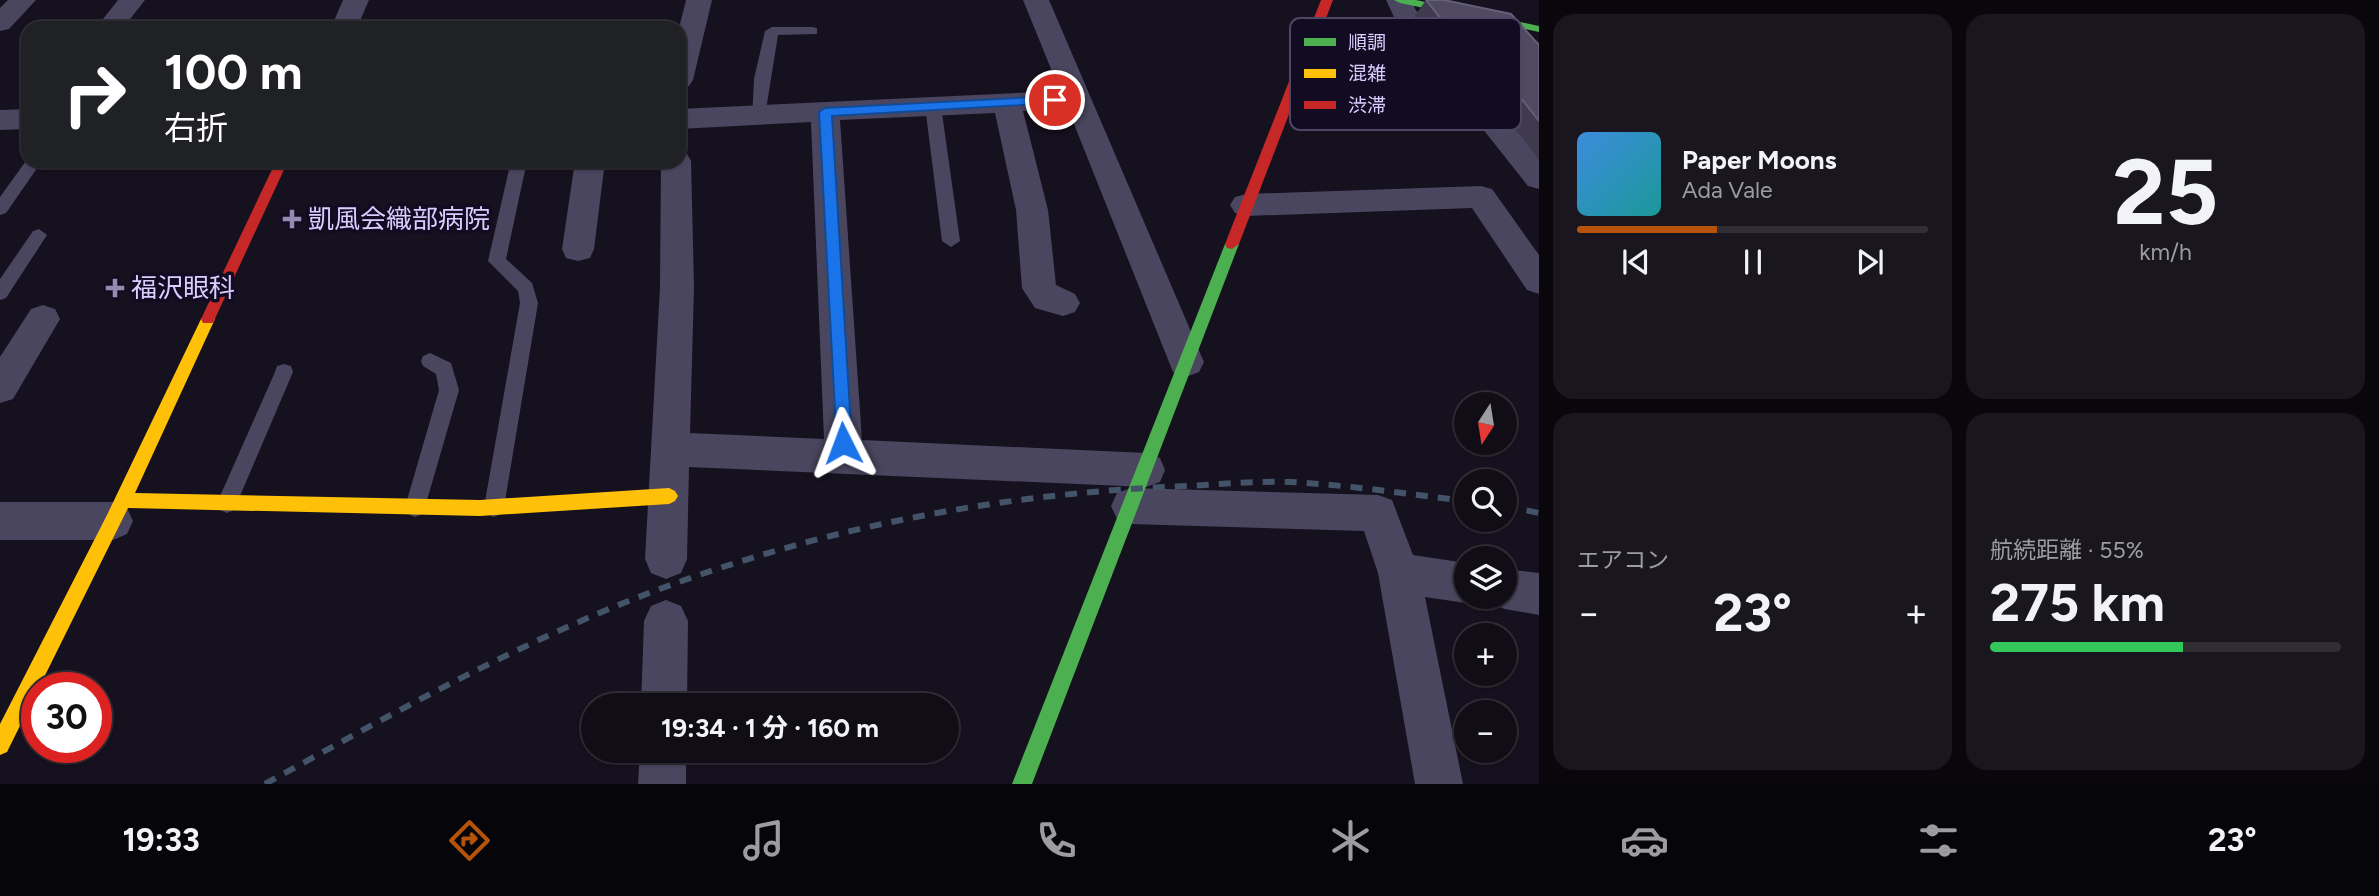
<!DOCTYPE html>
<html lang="ja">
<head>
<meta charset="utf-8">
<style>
	body { margin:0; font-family:Figtree,"Noto Sans JP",sans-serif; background:#19161f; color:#f1f3f6; height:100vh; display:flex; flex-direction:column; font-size:26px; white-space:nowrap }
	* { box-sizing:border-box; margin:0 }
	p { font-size:23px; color:#9c9ca1 }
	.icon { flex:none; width:38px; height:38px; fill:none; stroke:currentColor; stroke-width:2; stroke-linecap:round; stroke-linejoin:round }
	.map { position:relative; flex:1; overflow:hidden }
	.side { display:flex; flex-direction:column; gap:14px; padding:14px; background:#09070c; width:840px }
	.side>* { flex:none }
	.top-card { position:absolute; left:21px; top:21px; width:665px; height:147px; border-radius:21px; box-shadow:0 2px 5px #0004,0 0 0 2px #302d35; background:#202124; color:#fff; overflow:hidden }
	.needle { width:46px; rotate:192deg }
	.fabs { position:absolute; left:1454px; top:392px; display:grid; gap:14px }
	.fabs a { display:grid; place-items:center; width:63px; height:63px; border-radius:50%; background:#100d16; box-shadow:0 2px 5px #0004,0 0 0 2px #302d35; font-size:35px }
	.speed { position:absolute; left:21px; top:672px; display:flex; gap:14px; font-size:35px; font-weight:700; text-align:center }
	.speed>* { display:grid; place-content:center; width:91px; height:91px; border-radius:50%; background:#100d16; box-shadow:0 2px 5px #0004,0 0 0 2px #302d35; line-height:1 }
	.speed .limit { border:10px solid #d22; background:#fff; color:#111 }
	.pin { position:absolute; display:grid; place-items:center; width:60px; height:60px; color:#fff; margin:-30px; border:4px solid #fff; border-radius:50%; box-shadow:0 2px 7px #0007 }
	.me { position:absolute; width:77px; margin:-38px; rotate:357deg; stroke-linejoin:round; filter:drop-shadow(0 0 5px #0008) }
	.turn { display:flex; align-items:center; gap:24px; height:147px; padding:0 28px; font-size:32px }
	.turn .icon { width:91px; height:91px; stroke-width:2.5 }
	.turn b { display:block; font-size:49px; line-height:60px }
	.big { font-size:52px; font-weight:700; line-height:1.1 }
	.side .tile { flex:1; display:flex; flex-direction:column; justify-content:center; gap:10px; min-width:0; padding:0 24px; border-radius:21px; background:#19161f }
	.side .dial { align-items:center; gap:0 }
	.dial b { font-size:91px; line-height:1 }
	.song { display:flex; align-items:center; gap:21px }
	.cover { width:84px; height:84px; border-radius:10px; background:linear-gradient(135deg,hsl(210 70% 55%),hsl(180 70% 35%)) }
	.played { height:7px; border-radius:4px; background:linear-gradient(90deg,#b45309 40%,#302d35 40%) }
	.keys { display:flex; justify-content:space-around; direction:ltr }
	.heat { display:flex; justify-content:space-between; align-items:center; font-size:38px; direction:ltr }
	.charge { height:10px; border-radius:5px; background:linear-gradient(90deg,#34c759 55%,#302d35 0) }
	.side .tiles { flex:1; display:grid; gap:14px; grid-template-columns:repeat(2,1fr) }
	.trip { position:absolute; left:581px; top:693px; width:378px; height:70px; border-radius:35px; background:#100d16; box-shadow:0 2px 5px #0004,0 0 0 2px #302d35; font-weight:700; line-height:70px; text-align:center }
	.dock { display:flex; height:112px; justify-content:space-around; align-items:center; background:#060509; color:#9c9ca1 }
	.dock .icon { width:49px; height:49px }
	.dock .on { color:#b45309 }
	.dock b { font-size:32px; color:#f1f3f6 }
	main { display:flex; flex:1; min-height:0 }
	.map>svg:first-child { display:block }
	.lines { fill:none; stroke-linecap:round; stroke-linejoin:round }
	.lane { fill:#4a465f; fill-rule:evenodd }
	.street { fill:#4a465f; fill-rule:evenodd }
	.fast { fill:#4caf50; fill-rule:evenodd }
	.slow { fill:#ffc107; fill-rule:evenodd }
	.jam { fill:#c62828; fill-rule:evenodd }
	.rail { stroke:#435469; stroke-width:6; stroke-dasharray:12 10; stroke-linecap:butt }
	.wall { fill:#3f3a4d }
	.building { fill:#4f4a60; stroke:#645f79; stroke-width:2 }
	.route { fill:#1a73e8; stroke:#114b97; stroke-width:2 }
	.poi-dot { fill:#948cb0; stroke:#120c23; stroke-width:2.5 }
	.labels { text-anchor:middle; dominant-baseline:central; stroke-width:7; stroke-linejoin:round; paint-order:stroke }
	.poi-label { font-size:26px; fill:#d8ceff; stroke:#120c23; text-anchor:start }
	.key { fill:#120c23; stroke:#4d4665; stroke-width:2 }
	.key-label { font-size:19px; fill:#d8ceff }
</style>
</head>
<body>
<main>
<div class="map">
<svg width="1539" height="784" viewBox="0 0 1539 784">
	<rect width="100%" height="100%" fill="#15111e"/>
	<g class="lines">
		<g class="lane">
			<path d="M812 27 817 28V34L778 35 765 116 757 121 752 120 754 79 765 31 772 27Z"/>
			<path d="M933 101 941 106 960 241 951 247 942 241 925 106Z"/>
			<path d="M28 158V161H42L6 213 0 215V197Z"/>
			<path d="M511 161H527L506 259 532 283 538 303 504 507 501 514 494 517 487 514 484 507 520 303 518 291 488 261Z"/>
			<path d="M39 229 47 235 6 298 0 300V279L33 231Z"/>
			<path d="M430 353 451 363 459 390 425 507 422 514 415 517 408 514 405 507 439 390 436 374 423 366 421 361 423 356Z"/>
			<path d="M284 364 291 366 293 372 237 503 234 510 227 513 220 510 217 503 275 372 277 366Z"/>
		</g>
		<g class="street">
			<path d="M8 0H36L9 29 0 31V8Z"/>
			<path d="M118 0H145L123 28H96Z"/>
			<path d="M343 0H369L357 28H331Z"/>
			<path d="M686 0H712L693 80 689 86 679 89V28Z"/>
			<path d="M1023 0H1049L1204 362 1199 372 1186 377 1173 372 1068 109 1023 111 1048 210 1056 285 1075 294 1080 303 1075 312 1063 316 1035 308 1022 288 1016 210 995 113 840 120 862 440 1146 453 1160 458 1165 470 1160 482 1146 487 689 467 687 559 681 573 666 579 651 573 645 559 660 287 661 161H679V151L687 154 691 161 694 287 690 433 824 439 811 122 679 129V109L1060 91Z"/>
			<path d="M1386 0H1412L1415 9 1539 157V189L1528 186 1394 17Z"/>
			<path d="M28 109V129L0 130V110Z"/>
			<path d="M575 161H605L594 249 590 258 578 261 566 258 562 249Z"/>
			<path d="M1481 186 1492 189 1539 255V294L1527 290 1472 208 1246 216 1235 213 1230 205 1235 197 1246 194Z"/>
			<path d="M43 305 55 309 60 319 13 399 0 403V357L31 309Z"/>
			<path d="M1131 488 1378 495 1392 500 1413 555 1466 563V597H1481L1466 603 1425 597 1463 784H1415L1378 573 1364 531 1131 524 1117 519 1111 506 1117 493Z"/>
			<path d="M0 502H113L127 508 133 521 127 534 113 540H0Z"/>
			<path d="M1505 569 1539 573V615L1505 609 1490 603 1487 597H1505Z"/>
			<path d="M666 600 681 606 688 621 687 705H641L644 621 651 606Z"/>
			<path d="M640 751H686V784H638Z"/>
		</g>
		<g class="fast">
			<path d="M1394 0H1416L1539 26V32L1400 3Z"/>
			<path d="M1232 239 1239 244 1032 784H1012L1225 244Z"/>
		</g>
		<path class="slow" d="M208 313 215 319 135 493 480 500 669 488 675 491 678 496 675 501 669 504 480 516 128 508 7 752 0 755V724L107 515 201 319Z"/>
		<g class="jam">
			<path d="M1321 0H1333L1239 244 1232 249 1227 248 1225 244Z"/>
			<path d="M276 161H288L213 323H203L201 319Z"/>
		</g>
		<g class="rail">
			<path d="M1505 506 1539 513"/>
			<path d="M265 784C381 720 498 654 621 604 803 531 993 493 1188 486 1222 484 1256 481 1290 482 1349 485 1407 494 1466 501"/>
		</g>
	</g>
	<path class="wall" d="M1426 0 1539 45V160L1498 105 1482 106 1414 17Z"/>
	<path class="building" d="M1426 0H1444L1511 14 1539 45V121L1513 88 1497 89Z"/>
	<path class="route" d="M1055 96 1059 97V103L832 116 852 443 849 448H837L819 112 825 108Z"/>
	<g class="poi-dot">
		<path d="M288.5 208.5h7v7h7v7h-7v7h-7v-7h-7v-7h7z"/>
		<path d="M111.5 277.5h7v7h7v7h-7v7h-7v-7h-7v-7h7z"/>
	</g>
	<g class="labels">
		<g class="poi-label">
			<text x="308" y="219">凱風会織部病院</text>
			<text x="131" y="288">福沢眼科</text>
		</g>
	</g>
	<rect x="1290" y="18" width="231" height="112" rx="10" class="key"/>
	<rect x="1304" y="38" width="32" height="8" fill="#4caf50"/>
	<rect x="1304" y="69" width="32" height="9" fill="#ffc107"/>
	<rect x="1304" y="101" width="32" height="8" fill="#c62828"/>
	<g class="key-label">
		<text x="1348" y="49">順調</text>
		<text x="1348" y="80">混雑</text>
		<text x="1348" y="112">渋滞</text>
	</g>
</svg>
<div class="fabs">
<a><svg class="needle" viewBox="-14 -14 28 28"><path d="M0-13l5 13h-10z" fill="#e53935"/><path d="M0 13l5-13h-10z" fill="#9c9ca1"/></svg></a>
<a><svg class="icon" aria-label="search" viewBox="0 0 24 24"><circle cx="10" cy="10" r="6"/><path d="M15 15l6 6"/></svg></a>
<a><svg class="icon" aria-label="layers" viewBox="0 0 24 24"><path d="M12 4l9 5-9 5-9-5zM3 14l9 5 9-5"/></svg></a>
<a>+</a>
<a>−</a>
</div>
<div class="speed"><div class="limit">30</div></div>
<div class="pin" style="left:1055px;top:100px;background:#d93025"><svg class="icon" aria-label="arrive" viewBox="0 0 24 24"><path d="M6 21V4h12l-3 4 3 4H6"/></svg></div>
<svg class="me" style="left:843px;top:443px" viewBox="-20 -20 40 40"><path d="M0-17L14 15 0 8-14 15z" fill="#1a73e8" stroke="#fff" stroke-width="4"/></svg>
<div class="trip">19:34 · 1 分 · 160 m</div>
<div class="top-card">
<div class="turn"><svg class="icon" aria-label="right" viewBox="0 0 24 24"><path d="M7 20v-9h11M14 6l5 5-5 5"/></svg><div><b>100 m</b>右折</div></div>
</div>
</div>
<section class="side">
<div class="tiles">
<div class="tile">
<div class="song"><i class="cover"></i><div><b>Paper Moons</b><p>Ada Vale</p></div></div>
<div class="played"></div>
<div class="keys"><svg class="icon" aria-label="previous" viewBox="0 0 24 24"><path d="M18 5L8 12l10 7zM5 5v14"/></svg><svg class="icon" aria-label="pause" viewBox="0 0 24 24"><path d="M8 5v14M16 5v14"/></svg><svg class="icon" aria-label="next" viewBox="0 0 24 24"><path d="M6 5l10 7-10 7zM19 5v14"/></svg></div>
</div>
<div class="tile dial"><b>25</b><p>km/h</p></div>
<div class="tile"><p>エアコン</p>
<div class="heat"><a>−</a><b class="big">23°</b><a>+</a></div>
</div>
<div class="tile"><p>航続距離 · 55%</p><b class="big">275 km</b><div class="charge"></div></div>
</div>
</section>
</main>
<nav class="dock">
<b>19:33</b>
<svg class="icon on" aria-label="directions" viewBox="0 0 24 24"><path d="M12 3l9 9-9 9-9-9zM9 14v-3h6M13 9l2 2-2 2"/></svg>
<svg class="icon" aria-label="music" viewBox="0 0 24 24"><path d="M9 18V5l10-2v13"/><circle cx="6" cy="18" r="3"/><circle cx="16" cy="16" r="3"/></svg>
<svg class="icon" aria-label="phone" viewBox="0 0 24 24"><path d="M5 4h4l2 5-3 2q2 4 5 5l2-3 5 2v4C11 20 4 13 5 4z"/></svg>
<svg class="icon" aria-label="climate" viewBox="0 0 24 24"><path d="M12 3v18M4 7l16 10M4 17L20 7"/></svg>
<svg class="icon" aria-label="car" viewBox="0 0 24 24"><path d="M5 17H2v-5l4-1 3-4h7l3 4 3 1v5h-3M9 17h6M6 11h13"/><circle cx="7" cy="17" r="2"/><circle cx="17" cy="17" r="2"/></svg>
<svg class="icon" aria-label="filters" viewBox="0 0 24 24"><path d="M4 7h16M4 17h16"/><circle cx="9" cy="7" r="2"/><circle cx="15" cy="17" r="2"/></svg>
<b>23°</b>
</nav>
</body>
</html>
